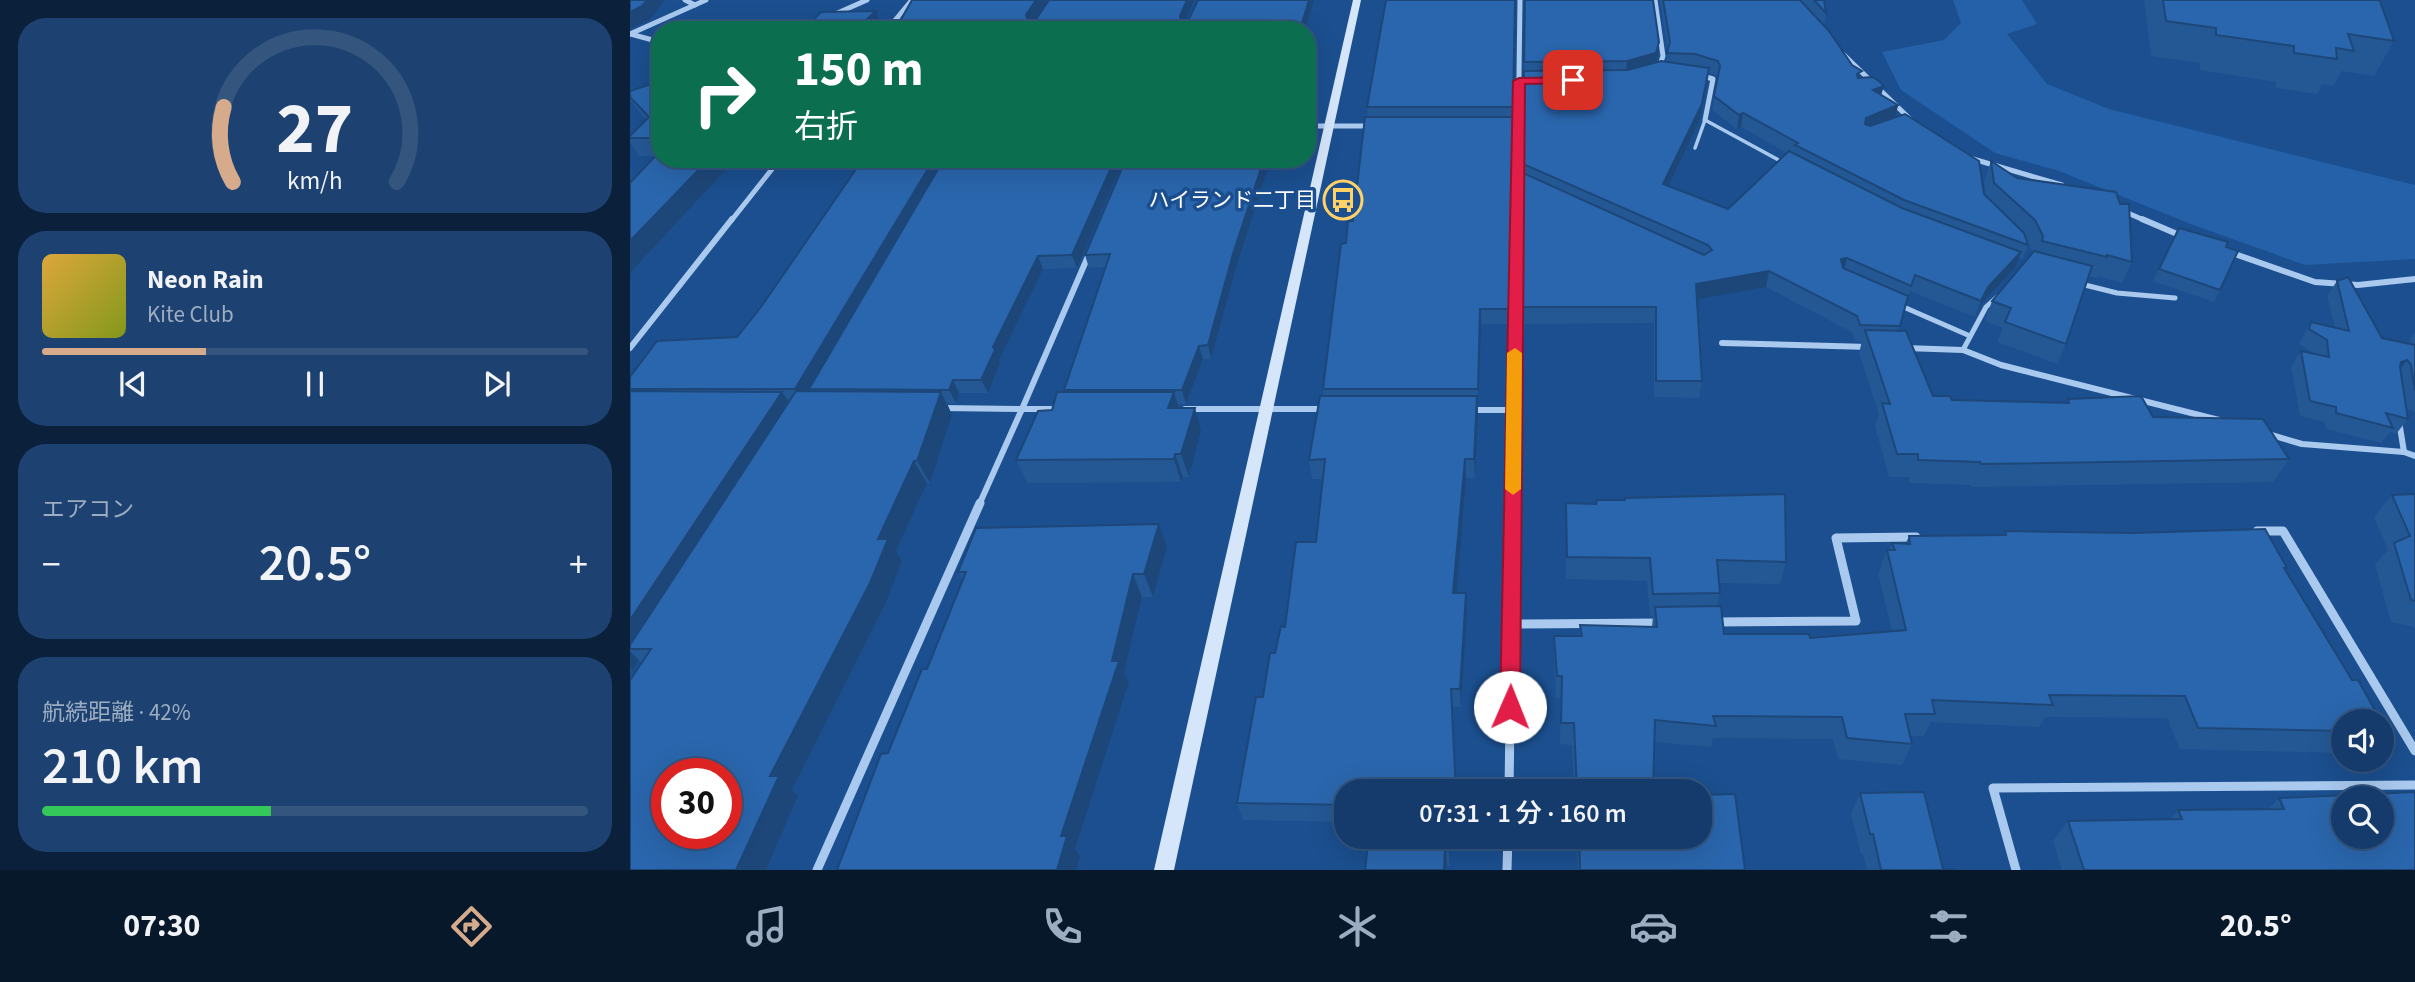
<!DOCTYPE html>
<html lang="ja">
<head>
<meta charset="utf-8">
<style>
	body { margin:0; font-family:"Source Sans 3","Noto Sans JP",sans-serif; background:#1d4271; color:#f1f3f6; height:100vh; display:flex; flex-direction:column; font-size:26px; white-space:nowrap }
	* { box-sizing:border-box; margin:0 }
	p { font-size:23px; color:#9dadc1 }
	.icon { flex:none; width:38px; height:38px; fill:none; stroke:currentColor; stroke-width:2; stroke-linecap:round; stroke-linejoin:round }
	.map { position:relative; flex:1; overflow:hidden }
	.side { display:flex; flex-direction:column; gap:18px; padding:18px; background:#0b203b; width:630px }
	.side>* { flex:none }
	.guide { position:absolute; left:21px; top:21px; width:665px; height:147px; border-radius:28px; box-shadow:0 7px 28px #0002,0 0 0 2px #33557e; background:#0b6e4f; color:#fff; overflow:hidden }
	.controls { position:absolute; left:1701px; top:709px; display:grid; gap:14px }
	.controls a { display:grid; place-items:center; width:63px; height:63px; border-radius:50%; background:#143b6b; box-shadow:0 7px 28px #0002,0 0 0 2px #33557e; font-size:35px }
	.speed { position:absolute; left:21px; top:758px; display:flex; gap:14px; font-size:35px; font-weight:700; text-align:center }
	.speed>* { display:grid; place-content:center; width:91px; height:91px; border-radius:50%; background:#143b6b; box-shadow:0 7px 28px #0002,0 0 0 2px #33557e; line-height:1 }
	.speed .limit { border:10px solid #d22; background:#fff; color:#111 }
	.pin { position:absolute; display:grid; place-items:center; width:60px; height:60px; color:#fff; margin:-30px; border-radius:14px; box-shadow:0 4px 10px #0006 }
	.me { position:absolute; width:77px; margin:-38px; rotate:1deg; stroke-linejoin:round; filter:drop-shadow(0 0 5px #0008) }
	.turn { display:flex; align-items:center; gap:24px; height:147px; padding:0 28px; font-size:32px }
	.turn .icon { width:91px; height:91px; stroke-width:2.5 }
	.turn b { display:block; font-size:49px; line-height:60px }
	.big { font-size:52px; font-weight:600; line-height:1.1 }
	.side .widget { flex:1; display:flex; flex-direction:column; justify-content:center; gap:10px; min-width:0; padding:0 24px; border-radius:28px; background:#1d4271 }
	.side .dial { align-items:center; gap:0 }
	.dial svg { height:182px; overflow:visible; fill:none; stroke:#33557e; stroke-width:7; stroke-linecap:round; text-anchor:middle }
	.dial text { fill:#f1f3f6; stroke:none }
	.song { display:flex; align-items:center; gap:21px }
	.cover { width:84px; height:84px; border-radius:10px; background:linear-gradient(135deg,hsl(40 70% 55%),hsl(70 70% 35%)) }
	.played { height:7px; border-radius:4px; background:linear-gradient(90deg,#d6ab8b 30%,#33557e 30%) }
	.keys { display:flex; justify-content:space-around; direction:ltr }
	.heat { display:flex; justify-content:space-between; align-items:center; font-size:38px; direction:ltr }
	.charge { height:10px; border-radius:5px; background:linear-gradient(90deg,#34c759 42%,#33557e 0) }
	.trip { position:absolute; left:704px; top:779px; width:378px; height:70px; border-radius:28px; background:#143b6b; box-shadow:0 7px 28px #0002,0 0 0 2px #33557e; font-weight:600; line-height:70px; text-align:center }
	.dock { display:flex; height:112px; justify-content:space-around; align-items:center; background:#08182b; color:#9dadc1 }
	.dock .icon { width:49px; height:49px }
	.dock .on { color:#d6ab8b }
	.dock b { font-size:32px; color:#f1f3f6 }
	main { display:flex; flex:1; min-height:0 }
	.map>svg:first-child { display:block }
	.green { fill:#2461a8 }
	.lines { fill:none; stroke-linecap:round; stroke-linejoin:round }
	.lane-far1 { stroke:#a9c9ee; stroke-width:3.5 }
	.lane { stroke:#a9c9ee; stroke-width:5 }
	.street-far2 { stroke:#a9c9ee; stroke-width:5 }
	.street-far1 { stroke:#a9c9ee; stroke-width:6 }
	.street { stroke:#a9c9ee; stroke-width:9 }
	.secondary { fill:#d6e6fa; fill-rule:evenodd }
	.wall { fill:#245895; fill-rule:evenodd }
	.shaded-wall { fill:#1d4779 }
	.building { fill:#2a66ad; stroke:#1d4779; stroke-width:2; fill-rule:evenodd }
	.route { fill:#e11d48; stroke:#92132f; stroke-width:2 }
	.slow { fill:#f59e0b }
	.labels { text-anchor:middle; dominant-baseline:central; stroke-width:7; stroke-linejoin:round; paint-order:stroke }
	.poi-label { font-size:21px; fill:#fff; stroke:#1b4f8f; text-anchor:end }
</style>
</head>
<body>
<main>
<section class="side">
<div class="widget dial"><svg viewBox="0 0 100 80">
<path d="M14 69A42 42 0 1 1 86 69"/>
<path d="M14 69A42 42 0 0 1 10 36" stroke="#d6ab8b"/>
<text x="50" y="56" font-size="32" font-weight="700">27</text>
<text x="50" y="72" font-size="11">km/h</text>
</svg></div>
<div class="widget">
<div class="song"><i class="cover"></i><div><b>Neon Rain</b><p>Kite Club</p></div></div>
<div class="played"></div>
<div class="keys"><svg class="icon" aria-label="previous" viewBox="0 0 24 24"><path d="M18 5L8 12l10 7zM5 5v14"/></svg><svg class="icon" aria-label="pause" viewBox="0 0 24 24"><path d="M8 5v14M16 5v14"/></svg><svg class="icon" aria-label="next" viewBox="0 0 24 24"><path d="M6 5l10 7-10 7zM19 5v14"/></svg></div>
</div>
<div class="widget"><p>エアコン</p>
<div class="heat"><a>−</a><b class="big">20.5°</b><a>+</a></div>
</div>
<div class="widget"><p>航続距離 · 42%</p><b class="big">210 km</b><div class="charge"></div></div>
</section>
<div class="map">
<svg width="1785" height="870" viewBox="0 0 1785 870">
	<rect width="100%" height="100%" fill="#1b4f8f"/>
	<path class="green" d="M1323 0H1392L1407 24 1377 34 1417 84 1479 109 1785 185V259L1675 265 1558 223 1429 171 1365 153 1271 90 1252 52 1314 40 1331 23Z"/>
	<g class="lines">
		<path class="lane-far1" d="M1065 148 1075 120 1154 163"/>
		<g class="lane">
			<path d="M1451 284 1487 293 1545 298"/>
			<path d="M1269 305 1340 336"/>
			<path d="M1333 350 1356 307 1367 297"/>
		</g>
		<g class="street-far2">
			<path d="M55 0 65 5"/>
			<path d="M1025 0 1033 56 1028 71"/>
			<path d="M203 15 237 0"/>
			<path d="M257 30 282 0"/>
			<path d="M0 34 76 0"/>
			<path d="M0 34 30 42"/>
			<path d="M1213 54 1280 119"/>
			<path d="M1070 75 1083 79 1075 120"/>
			<path d="M677 126H743"/>
			<path d="M1343 159 1432 185"/>
			<path d="M1491 210 1516 221"/>
			<path d="M101 221 150 159"/>
			<path d="M887 221 890 0"/>
		</g>
		<g class="street-far1">
			<path d="M1512 219 1554 237"/>
			<path d="M1599 252 1685 282 1728 285 1785 279"/>
			<path d="M1092 343 1239 347"/>
			<path d="M0 348 102 219"/>
			<path d="M1275 348 1333 350 1371 365 1589 420"/>
			<path d="M312 408 392 409 349 505"/>
			<path d="M431 409H392L459 254"/>
			<path d="M555 409H697"/>
			<path d="M839 410H884L883 505"/>
			<path d="M884 410 887 219"/>
			<path d="M1769 421 1774 452"/>
			<path d="M1638 434 1672 444 1774 452 1785 456"/>
		</g>
		<g class="street">
			<path d="M1627 531H1653L1785 751"/>
			<path d="M1085 622 1226 621 1206 538 1286 537"/>
			<path d="M882 624 1031 623"/>
			<path d="M879 791 883 503"/>
			<path d="M187 870 350 503"/>
			<path d="M877 870 878 836"/>
			<path d="M1386 870 1363 788 1785 785"/>
		</g>
		<path class="secondary" d="M723 0H731L544 870H524Z"/>
	</g>
	<g class="wall">
		<path d="M885 0 880 324H851L845 478H836L826 593H836L837 612 831 707H823L827 791H716V822L613 820 607 803 633 697 645 653 686 542 693 479H682L679 460 694 396 693 389 716 243 723 221 738 117 737 107Z"/>
		<path d="M895 0 1029 42 1026 63 1036 62 1038 51 1030 0H1194L1196 13 1194 25 1230 78 1251 95 1268 105 1265 117 1356 196 1354 182 1361 161 1502 262 1492 283 1468 276 1467 278 1458 276 1436 344 1427 364 1367 342 1373 328 1355 321 1362 301 1403 253 1397 241 1398 245 1393 259 1389 258 1385 268 1352 303 1345 317 1280 291 1268 331 1303 396 1322 400 1436 403 1438 399 1523 417 1659 459 1643 482 1341 487V485L1279 483V477H1259L1245 426 1249 414 1229 353 1232 341H1225L1222 332 1136 287 1067 299 1072 381 1069 398 1024 397V323L891 324ZM1078 72 1086 75 1088 79 1082 110 1107 129 1111 127 1157 153 1098 209 1038 186 1070 119Z"/>
		<path d="M1514 0H1748L1764 41 1744 76 1712 71 1704 86 1692 84 1687 94 1646 88V82L1570 70V63L1521 56Z"/>
		<path d="M30 81V159H108L93 173 0 273V183L25 156H9L0 142V136L16 120 7 109 0 99V91Z"/>
		<path d="M494 159 447 268 413 269 369 360 370 363 358 393H329L326 403H317L322 415 300 483H297L266 551 272 561 255 605 162 790 168 796 136 870H0L11 663 9 660 2 671H0V377L107 337 131 307Z"/>
		<path d="M496 159H641L606 268 581 359H573L556 404H548L549 408 571 431 559 477H553L551 482 397 483 386 460 434 392V390L475 267 459 268 455 255Z"/>
		<path d="M1549 228 1596 247 1590 290 1584 302 1523 281Z"/>
		<path d="M1707 281 1752 338 1780 344 1779 340 1785 332V413L1776 408 1778 419 1766 434 1760 432 1751 443 1696 429 1695 422 1670 416 1661 366 1671 351 1686 354 1669 344 1672 338 1681 322 1705 327 1697 296Z"/>
		<path d="M1785 494V628L1784 627 1761 622 1745 564 1758 550 1744 517 1762 495Z"/>
		<path d="M936 503 1156 562 1150 584 1089 583 1090 593 1087 606 1094 634 1180 638 1262 631 1248 573 1257 550H1259L1262 543H1276L1279 536 1373 535 1375 531 1657 568 1656 570 1713 721V753L1550 749 1537 718 1415 717 1409 727 1301 722 1294 736H1280L1282 744 1272 765 1208 759 1203 739 1083 738 1081 747 1024 742 1023 791H944L942 745 930 744 931 698H926L924 659V636H949L950 625 1022 627 1023 616H1020L1017 581 936 579Z"/>
		<path d="M529 524 537 547 523 597H512L494 673 499 682 445 849 450 856 446 870H207L258 753 297 669 333 580 328 572Z"/>
		<path d="M1230 793 1313 869 1327 870H1237L1233 854H1231L1221 813Z"/>
		<path d="M1649 798 1785 870H1432L1423 841 1438 821 1539 820 1548 810 1638 809Z"/>
		<path d="M739 836H820V866H817L816 870H735Z"/>
		<path d="M946 836H1069L1115 870H948Z"/>
	</g>
	<g class="shaded-wall">
		<path d="M17 0H35L19 20 0 29V12Z"/>
		<path d="M406 0H418L400 27 396 15Z"/>
		<path d="M557 0H564L552 28 550 16Z"/>
		<path d="M679 0H684L675 30H670Z"/>
		<path d="M246 11 252 28 250 30H225Z"/>
		<path d="M1029 42 1028 56 1025 67 996 75 997 61Z"/>
		<path d="M1079 68 1070 119 1032 200 1033 184Z"/>
		<path d="M1254 86 1250 99 1243 90Z"/>
		<path d="M1268 105 1265 119 1231 138 1236 118Z"/>
		<path d="M1113 113 1111 127 1107 129 1109 115Z"/>
		<path d="M79 159H108L93 173 0 273V241Z"/>
		<path d="M304 159H317L179 389 180 392 174 403 165 389Z"/>
		<path d="M485 159H494L447 268 442 255Z"/>
		<path d="M634 159H641L606 268 581 359 578 345 603 254Z"/>
		<path d="M1391 252 1385 268 1352 303 1345 317 1351 301 1358 287Z"/>
		<path d="M408 256 413 269 369 360 370 363 358 393 351 380 363 347Z"/>
		<path d="M1217 258 1213 274 1211 259Z"/>
		<path d="M1139 271 1136 287 1064 300 1066 284Z"/>
		<path d="M850 309 851 324 848 404V389Z"/>
		<path d="M569 346 573 359 556 404 552 390Z"/>
		<path d="M1777 360 1765 376 1771 362Z"/>
		<path d="M323 380 329 393 326 403 319 390Z"/>
		<path d="M152 392 167 414 0 649V620Z"/>
		<path d="M311 392 322 415 300 483 287 461Z"/>
		<path d="M544 392 551 415 538 408Z"/>
		<path d="M847 396 848 416 845 478 844 459Z"/>
		<path d="M565 408 571 431 559 477 551 454Z"/>
		<path d="M545 454 553 477 551 482 544 459Z"/>
		<path d="M835 459 836 478 825 612 823 593Z"/>
		<path d="M284 461 297 483 266 551 272 561 255 605 162 790 168 796 136 870H106L140 776Z"/>
		<path d="M529 524 537 547 523 597 514 574Z"/>
		<path d="M503 574 512 597 494 673 499 682 445 849 450 856 446 870H427L431 836 482 661Z"/>
		<path d="M836 593 837 612 831 707 830 689Z"/>
		<path d="M0 651 9 660 2 671 0 668Z"/>
		<path d="M818 836H820V866L819 850Z"/>
		<path d="M815 850 817 866 816 870H814Z"/>
	</g>
	<g class="building">
		<path d="M0 0H17L12 6 0 12Z"/>
		<path d="M282 0H406L396 15 399 23 405 21 419 0H557L550 16 551 22 557 23 568 0H679L670 30H265Z"/>
		<path d="M756 0H885L883 107H737Z"/>
		<path d="M895 0H1023L1029 42 1026 53 997 61 894 62Z"/>
		<path d="M1033 0H1170L1199 31 1222 65 1232 71 1227 74 1228 78 1242 77 1249 81 1254 86 1243 90 1268 105 1236 118 1235 124 1240 126 1275 114 1349 161 1354 194 1394 233 1398 245 1274 200 1165 145 1168 143 1113 113 1109 115 1084 96 1090 66 1088 61 1065 54 1037 53 1040 42Z"/>
		<path d="M1184 0H1194L1196 13Z"/>
		<path d="M1533 0H1748L1750 1 1764 41 1718 34 1724 51 1706 48 1707 59 1664 53V46L1586 35V28L1536 21Z"/>
		<path d="M246 11 225 30H165L170 23 181 22 191 12Z"/>
		<path d="M1031 61 1079 68 1072 104 1033 184 1098 209 1159 151 1272 208 1391 252 1358 287 1351 301 1285 275 1281 286 1217 258 1211 259 1213 268 1278 296 1270 326 1230 325 1227 316 1139 271 1066 284 1072 381H1026V307H891L893 173 1074 255 1082 250 1078 245 893 164 894 71 998 70Z"/>
		<path d="M30 81V138H0V136L19 117 0 97V91Z"/>
		<path d="M735 117H883L880 309H850L848 389H693L711 244 716 243 718 221H723Z"/>
		<path d="M30 151V159H79L0 241V183Z"/>
		<path d="M233 159H304L165 389H0V377L27 341 107 337 131 307Z"/>
		<path d="M314 159H485L442 255 408 256 363 347 365 350 351 380H323L319 390 179 389Z"/>
		<path d="M496 159H634L603 254 578 345 569 346 552 390H434L480 254 455 255Z"/>
		<path d="M1361 161 1387 178 1486 192 1490 204H1499L1502 262 1477 255V257L1412 241 1413 236 1405 220 1364 183Z"/>
		<path d="M1549 228 1598 242 1596 247 1608 251 1590 290 1529 269Z"/>
		<path d="M1404 251 1462 266 1436 344 1375 322 1381 308 1362 301Z"/>
		<path d="M1718 277 1752 338 1785 345V390L1781 365 1777 360 1771 362 1770 367 1778 419 1756 413 1763 428 1706 413V407L1680 401 1671 351 1699 357 1697 340 1679 329 1681 322 1719 331 1707 281Z"/>
		<path d="M1235 330 1276 331 1303 396H1320L1322 400 1439 403 1438 399 1511 396 1523 417 1633 419 1659 459 1351 464 1350 462 1288 460V454H1267L1252 403 1260 404Z"/>
		<path d="M0 391 152 392 0 620Z"/>
		<path d="M166 391 311 392 287 461H284L248 539H258L240 583 140 776H149L106 870H0V680L21 649H0V645ZM37 774H96V833H37Z"/>
		<path d="M427 392H544L538 408H565L551 454H545L544 459 386 460 408 411 422 410Z"/>
		<path d="M690 396H847L844 459H835L823 593H836L830 689H821L826 791H716V805L607 803 626 697H633L640 653H645L651 626 655 627 666 542H686L695 459 679 460Z"/>
		<path d="M1155 494 1156 562 1087 560 1090 593 1023 594 1020 558 937 557 936 503 966 504 967 500H995V498Z"/>
		<path d="M1785 494V601L1781 600 1764 543 1780 536 1762 495Z"/>
		<path d="M529 524 514 574H503L482 661H489L431 836H437L427 870H207L251 754 258 753 292 669H297L336 572H328L346 528Z"/>
		<path d="M1635 529 1657 568H1654L1722 680H1728L1751 721H1713V731L1568 728 1555 696 1419 695 1423 705 1302 700 1305 714H1275L1282 744 1217 738 1212 717 1083 716 1086 726 1025 720 1023 791H947L944 723H931L932 676H927L924 636H952L950 625 1027 627 1025 607 1091 606 1094 634H1179L1180 638 1276 630 1257 550H1265L1262 543 1280 544 1279 536 1376 535 1375 531 1503 533Z"/>
		<path d="M1752 723 1757 732H1752Z"/>
		<path d="M1294 792 1313 869 1327 870H1251L1243 834H1240L1230 793Z"/>
		<path d="M1785 792V870H1454L1438 821 1552 819 1548 810 1654 809 1649 798ZM1713 798H1752V836H1713Z"/>
		<path d="M1105 794 1115 870H950L949 836H1069V795Z"/>
		<path d="M739 836H818L819 850H815L814 870H735Z"/>
	</g>
	<path class="route" d="M943 77 948 80 947 83 895 84 890 707 887 713 880 716 873 713 870 707 883 81 889 78Z"/>
	<path class="slow" d="M885 348 892 353 891 489 883 495 875 489 877 353Z"/>
	<defs>
		<symbol id="bus-ring" viewBox="-11 -11 22 22"><circle r="9.5" fill="#1b4f8f" stroke="#ffd166" stroke-width="1.5"/><path d="M-5-6H5V4H4V6H2V4H-2V6H-4V4H-5ZM-3.5-4V0h7V-4ZM-3.5 1.2v1.5H-2V1.2ZM2 1.2v1.5H3.5V1.2Z" fill="#ffd166"/></symbol>
	</defs>
	<g fill-rule="evenodd">
		<use href="#bus-ring" x="691" y="178" width="44" height="44"/>
	</g>
	<g class="labels">
		<g class="poi-label">
			<text x="686" y="200">ハイランド二丁目</text>
		</g>
	</g>
</svg>
<div class="controls">
<a><svg class="icon" aria-label="sound" viewBox="0 0 24 24"><path d="M4 9h4l5-4v14l-5-4H4zM17 9q2 3 0 6"/></svg></a>
<a><svg class="icon" aria-label="search" viewBox="0 0 24 24"><circle cx="10" cy="10" r="6"/><path d="M15 15l6 6"/></svg></a>
</div>
<div class="speed"><div class="limit">30</div></div>
<div class="pin" style="left:943px;top:80px;background:#d93025"><svg class="icon" aria-label="arrive" viewBox="0 0 24 24"><path d="M6 21V4h12l-3 4 3 4H6"/></svg></div>
<svg class="me" style="left:880px;top:707px" viewBox="-20 -20 40 40"><circle r="19" fill="#fff"/><path d="M0-13L10 11 0 6-10 11z" fill="#e11d48"/></svg>
<div class="trip">07:31 · 1 分 · 160 m</div>
<div class="guide">
<div class="turn"><svg class="icon" aria-label="right" viewBox="0 0 24 24"><path d="M7 20v-9h11M14 6l5 5-5 5"/></svg><div><b>150 m</b>右折</div></div>
</div>
</div>
</main>
<nav class="dock">
<b>07:30</b>
<svg class="icon on" aria-label="directions" viewBox="0 0 24 24"><path d="M12 3l9 9-9 9-9-9zM9 14v-3h6M13 9l2 2-2 2"/></svg>
<svg class="icon" aria-label="music" viewBox="0 0 24 24"><path d="M9 18V5l10-2v13"/><circle cx="6" cy="18" r="3"/><circle cx="16" cy="16" r="3"/></svg>
<svg class="icon" aria-label="phone" viewBox="0 0 24 24"><path d="M5 4h4l2 5-3 2q2 4 5 5l2-3 5 2v4C11 20 4 13 5 4z"/></svg>
<svg class="icon" aria-label="climate" viewBox="0 0 24 24"><path d="M12 3v18M4 7l16 10M4 17L20 7"/></svg>
<svg class="icon" aria-label="car" viewBox="0 0 24 24"><path d="M5 17H2v-5l4-1 3-4h7l3 4 3 1v5h-3M9 17h6M6 11h13"/><circle cx="7" cy="17" r="2"/><circle cx="17" cy="17" r="2"/></svg>
<svg class="icon" aria-label="filters" viewBox="0 0 24 24"><path d="M4 7h16M4 17h16"/><circle cx="9" cy="7" r="2"/><circle cx="15" cy="17" r="2"/></svg>
<b>20.5°</b>
</nav>
</body>
</html>
